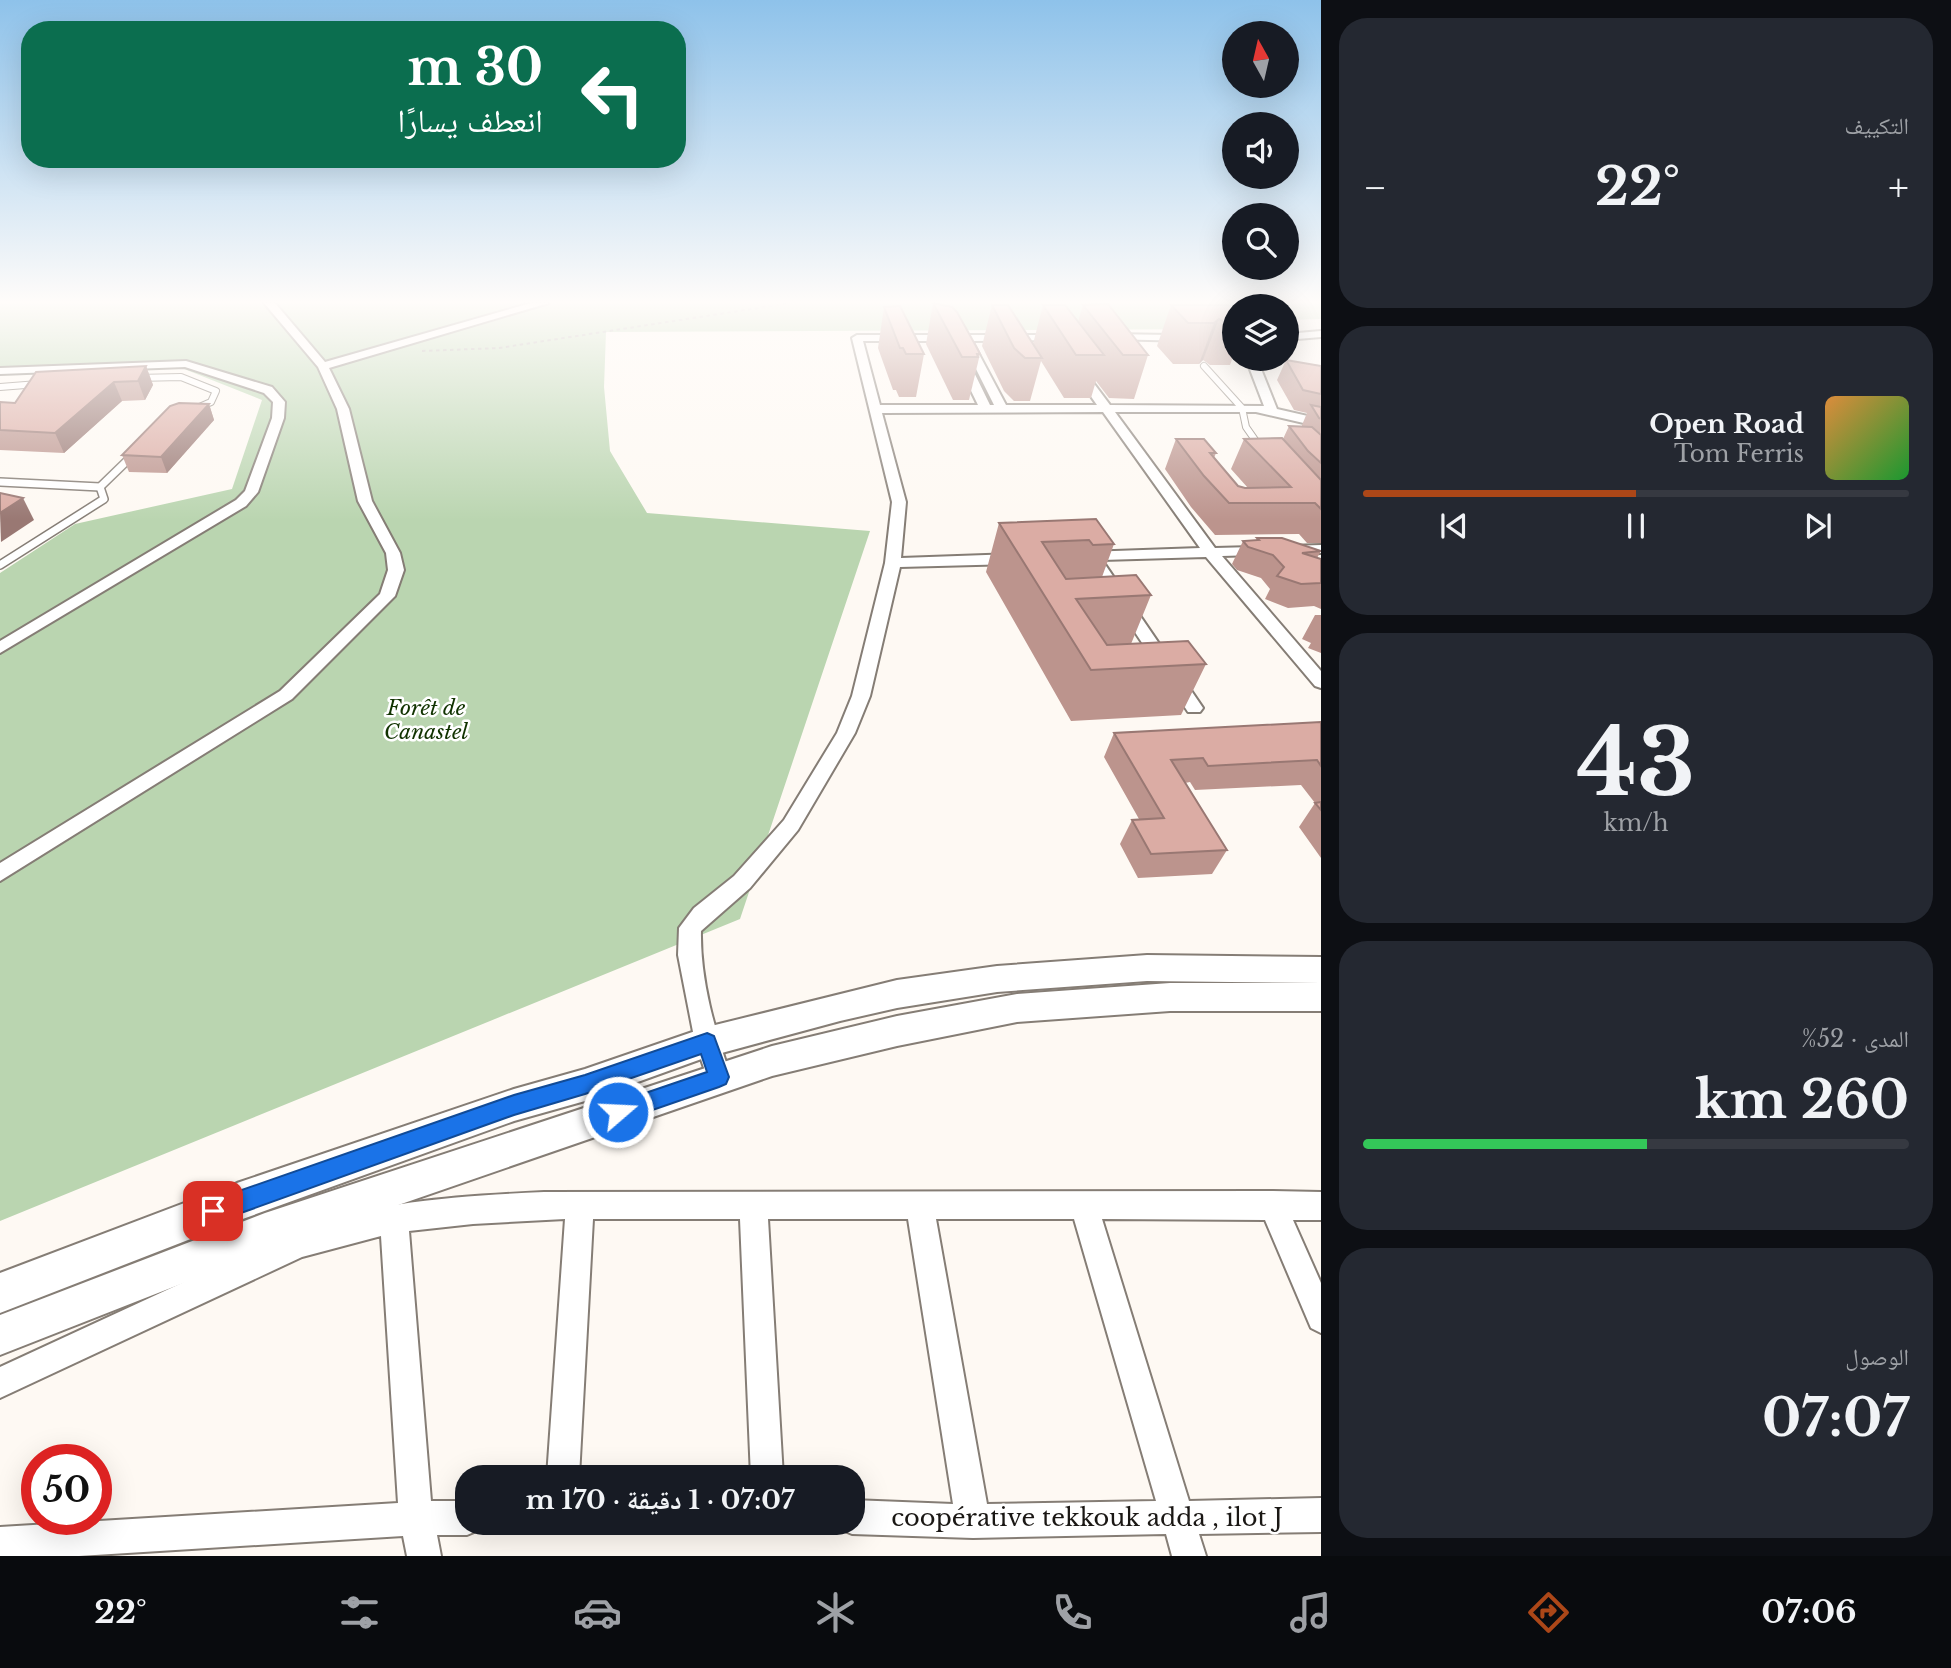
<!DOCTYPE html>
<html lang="ar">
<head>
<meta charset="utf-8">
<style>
	body { margin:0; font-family:"Libre Baskerville","Noto Naskh Arabic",serif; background:#242831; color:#f1f3f6; direction:rtl; height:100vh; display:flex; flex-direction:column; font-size:26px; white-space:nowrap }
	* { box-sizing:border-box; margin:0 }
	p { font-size:23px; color:#9ea1a6 }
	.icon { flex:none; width:38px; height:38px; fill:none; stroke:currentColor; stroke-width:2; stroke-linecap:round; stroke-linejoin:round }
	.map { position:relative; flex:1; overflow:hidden; direction:ltr }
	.panel { display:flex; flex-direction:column; gap:18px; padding:18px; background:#0d0f14; width:630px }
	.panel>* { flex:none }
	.top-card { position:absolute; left:21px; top:21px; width:665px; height:147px; border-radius:28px; box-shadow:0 7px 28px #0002; direction:rtl; background:#0b6e4f; color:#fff; overflow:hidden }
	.needle { width:46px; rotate:352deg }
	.controls { position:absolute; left:1222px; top:21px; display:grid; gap:14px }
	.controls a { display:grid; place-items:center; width:77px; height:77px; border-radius:50%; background:#171b24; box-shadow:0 7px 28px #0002; font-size:35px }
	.speed { position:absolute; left:21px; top:1444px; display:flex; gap:14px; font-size:35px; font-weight:700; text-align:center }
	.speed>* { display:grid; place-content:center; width:91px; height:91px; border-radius:50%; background:#171b24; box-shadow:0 7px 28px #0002; line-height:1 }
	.speed .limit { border:10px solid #d22; background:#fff; color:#111 }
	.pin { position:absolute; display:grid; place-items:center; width:60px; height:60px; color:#fff; margin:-30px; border-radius:14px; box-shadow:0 4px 10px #0006 }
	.me { position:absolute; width:77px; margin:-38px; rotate:71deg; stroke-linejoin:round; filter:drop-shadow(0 0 5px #0008) }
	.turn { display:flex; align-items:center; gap:24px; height:147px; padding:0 28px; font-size:32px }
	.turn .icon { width:91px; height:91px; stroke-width:2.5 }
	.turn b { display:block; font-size:49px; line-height:60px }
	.big { font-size:52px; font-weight:800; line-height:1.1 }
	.panel .tile { flex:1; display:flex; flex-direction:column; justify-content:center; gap:10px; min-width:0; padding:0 24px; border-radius:28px; background:#242831 }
	.panel .dial { align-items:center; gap:0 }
	.dial b { font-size:91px; line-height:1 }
	.song { display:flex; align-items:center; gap:21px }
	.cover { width:84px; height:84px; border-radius:10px; background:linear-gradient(135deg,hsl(30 70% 55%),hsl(130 70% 35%)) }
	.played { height:7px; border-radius:4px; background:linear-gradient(90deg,#ac4718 50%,#363941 50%) }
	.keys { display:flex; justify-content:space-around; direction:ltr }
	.heat { display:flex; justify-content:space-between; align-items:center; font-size:38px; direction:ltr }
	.charge { height:10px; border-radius:5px; background:linear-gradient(90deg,#34c759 52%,#363941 0) }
	.trip { position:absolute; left:455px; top:1465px; width:410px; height:70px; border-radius:28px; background:#171b24; box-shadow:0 7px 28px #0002; font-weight:800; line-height:70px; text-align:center; direction:rtl }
	.tabs { display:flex; height:112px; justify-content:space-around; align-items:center; background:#090b0e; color:#9ea1a6 }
	.tabs .icon { width:49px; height:49px }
	.tabs .selected { color:#ac4718 }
	.tabs b { font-size:32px; color:#f1f3f6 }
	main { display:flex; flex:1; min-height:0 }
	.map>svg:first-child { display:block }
	.forest { fill:#bad5b0 }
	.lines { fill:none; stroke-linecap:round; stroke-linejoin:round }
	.service-far1-casing { stroke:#857d75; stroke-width:8 }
	.service-casing { stroke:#857d75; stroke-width:10 }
	.minor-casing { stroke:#857d75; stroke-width:4 }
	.secondary-casing { stroke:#857d75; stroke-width:4 }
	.path { stroke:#a8a39f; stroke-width:2; stroke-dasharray:3.5 3.5; stroke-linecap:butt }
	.service-far1 { stroke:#fff; stroke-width:6 }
	.service { stroke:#fff; stroke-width:7 }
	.minor { fill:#fff; fill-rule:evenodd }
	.secondary { fill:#fff; fill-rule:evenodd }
	.wall { fill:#bc948d }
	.shaded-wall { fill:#997873 }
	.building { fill:#dbaca4; stroke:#997873; stroke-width:2 }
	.route { fill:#1a73e8; stroke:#114b97; stroke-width:2 }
	.labels { text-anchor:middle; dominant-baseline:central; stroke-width:5; stroke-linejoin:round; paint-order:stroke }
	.park-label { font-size:21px; font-style:italic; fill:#130; stroke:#fff }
	.near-street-label { font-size:24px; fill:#1a1714; stroke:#fff }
</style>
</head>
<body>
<main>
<section class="panel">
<div class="tile"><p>التكييف</p>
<div class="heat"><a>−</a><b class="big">22°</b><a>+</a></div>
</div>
<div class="tile">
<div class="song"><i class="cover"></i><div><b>Open Road</b><p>Tom Ferris</p></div></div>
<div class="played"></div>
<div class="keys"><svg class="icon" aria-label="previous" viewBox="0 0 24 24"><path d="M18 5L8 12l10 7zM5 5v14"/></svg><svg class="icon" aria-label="pause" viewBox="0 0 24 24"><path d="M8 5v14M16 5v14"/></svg><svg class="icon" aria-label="next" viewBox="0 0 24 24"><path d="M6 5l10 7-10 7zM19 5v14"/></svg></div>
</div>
<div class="tile dial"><b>43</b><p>km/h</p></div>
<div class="tile"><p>المدى · 52%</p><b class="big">260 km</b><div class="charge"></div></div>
<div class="tile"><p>الوصول</p><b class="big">07:07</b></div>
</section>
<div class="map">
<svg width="1321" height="1556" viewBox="0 0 1321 1556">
	<rect width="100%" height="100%" fill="#fef9f3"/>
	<path class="forest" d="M0 303H1321V319L1286 320V306H1234V329L606 332 604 387 610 451 647 513 870 531 740 919 0 1221V573L75 524 232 489 262 400 179 367 0 371Z"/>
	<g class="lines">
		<defs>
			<g id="service-far1">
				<path d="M1204 366 1242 408 1246 427 1260 447"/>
				<path d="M137 378 181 377 216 391 211 402 195 409"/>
				<path d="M0 387 38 384"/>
			</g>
			<g id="service">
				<path d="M0 482 100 487 134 454"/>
				<path d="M0 565 104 499 100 487"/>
			</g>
			<g id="minor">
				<path d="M264 303H275L325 362 531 303H549L329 368 349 409 372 501 400 553 404 570 395 596 292 699 0 881V863L280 691 380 594 388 570 386 553 358 501 337 409 318 367Z"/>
				<path d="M1321 331V337L1286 340V334Z"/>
				<path d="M1110 334 1234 336V342L1106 339 1105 337Z"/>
				<path d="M1062 335 1063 337 1058 340 972 341 1006 405H1097L1073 371 1079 368 1083 369 1110 405 1264 406 1246 359H1257L1277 409 1321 419V427L1256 412H1115L1215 548 1321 545V553L1222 556 1321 671V688L1315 686 1206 557 1102 560 1203 708 1200 712H1188L1087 560 1079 556 1086 552 1200 548 1103 412 882 413 906 502 901 558 1014 554 1022 559 1014 564 900 567 870 696 855 733 798 830 750 888 701 931C700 980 715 1031 731 1077L728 1085 719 1088 710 1085 695 1042 678 955 679 928 694 908 734 876 784 820 837 733 852 696 885 563 892 502 852 338 857 335ZM863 341H962L994 405H990L968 360 962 357 956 360 978 405H880Z"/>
				<path d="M186 361 272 387 285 402 284 418 258 492 246 506 0 653V641L236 500 245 491 272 418 273 402 264 393 185 367 0 374V368Z"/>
				<path d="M1273 1191 1321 1192V1220H1293L1321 1283V1333L1311 1328 1265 1220 1102 1219 1189 1501 1321 1498V1532L1199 1534 1206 1556H1172L1166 1534 973 1538 852 1534 840 1529 838 1522H852V1500L953 1504 908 1219H768L783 1477H751L740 1219H593L579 1477H547L565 1219 473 1224 409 1231 431 1501H467V1522H482L479 1530 467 1535H437L441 1556H407L403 1536 79 1556H0V1527L398 1503 381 1236 302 1257 0 1398V1367L288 1234C368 1201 459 1196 544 1192ZM936 1219H1074L1156 1501 987 1504Z"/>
			</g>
			<g id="secondary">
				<path d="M1147 955 1321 957V983L1147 981 997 992 897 1008 840 1021 707 1057 585 1101 514 1121 237 1221 0 1313V1273L237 1183 514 1089 585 1069 707 1027 897 980 997 966Z"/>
				<path d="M1170 983H1321V1011H1170L1017 1022 897 1046 772 1076 265 1251 0 1355V1315L265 1213 772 1046 897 1016 1017 994Z"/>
			</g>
		</defs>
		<use href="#service-far1" class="service-far1-casing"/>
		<use href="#service" class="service-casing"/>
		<use href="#minor" class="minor-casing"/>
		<use href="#secondary" class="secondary-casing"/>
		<path class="path" d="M422 351 499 348 790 303"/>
		<use href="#service-far1" class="service-far1"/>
		<use href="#service" class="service"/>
		<use href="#minor" class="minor"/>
		<use href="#secondary" class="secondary"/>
	</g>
	<g class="wall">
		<path d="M933 303 980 354 969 400H953L926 344Z"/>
		<path d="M992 305 1033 344 1043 305 1078 322 1083 305 1148 355 1134 399 1109 398 1096 381 1091 398H1064L1041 361 1030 401H1014L1004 391 982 346Z"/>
		<path d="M1171 305 1234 311V354L1230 365H1210L1203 360 1199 364H1173L1157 346Z"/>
		<path d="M884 307 924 354 916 397H899L896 390H893L878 348Z"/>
		<path d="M1286 360 1321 366V543H1307L1299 534 1215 535 1191 507 1165 469 1176 439 1216 453 1214 458 1238 486 1248 488 1231 469 1244 439H1283L1289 426 1302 427V425L1307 413 1294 410 1277 380Z"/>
		<path d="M146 366 153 385 145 400 122 401 64 453 0 450V402L15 403Z"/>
		<path d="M209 404 214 420 167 473 129 472 122 455Z"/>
		<path d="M999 523 1114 544 1102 577 1151 595 1131 644 1206 664 1181 715 1071 721 986 572Z"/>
		<path d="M1257 538 1321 551 1317 558 1321 559V609L1314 606 1288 608 1265 599 1270 589 1261 578 1237 570 1232 564 1243 541 1256 540Z"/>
		<path d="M1315 615H1321V653L1308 648 1311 643 1302 639Z"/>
		<path d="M1321 722V858L1299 827 1315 803 1301 785 1195 790 1190 782 1185 783 1227 850 1212 874 1138 878 1120 844 1132 820 1139 819 1104 757 1114 733Z"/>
	</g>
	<g class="shaded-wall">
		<path d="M1219 319 1203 360 1199 364 1214 323Z"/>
		<path d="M146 366 153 385 145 400 138 381Z"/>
		<path d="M114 382 122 401 64 453 55 433Z"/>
		<path d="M209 404 214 420 167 473 161 457Z"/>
		<path d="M23 498 34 520 1 542 0 513Z"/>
	</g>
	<g class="building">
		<path d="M933 303 952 307 957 312 977 348 980 354H977L978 357H962Z"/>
		<path d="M1108 304 1148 355H1123L1083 305Z"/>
		<path d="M992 305H1008L1042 358H1025L1014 348Z"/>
		<path d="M1043 305H1065L1104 355H1076Z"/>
		<path d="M1171 305H1228L1234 311V323H1227L1219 319 1214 323H1188Z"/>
		<path d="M900 306 924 354H906L903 348H900L884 307Z"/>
		<path d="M1286 360 1321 366V394L1303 390Z"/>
		<path d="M146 366 138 381 114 382 55 433 0 430V402L15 403 36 372Z"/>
		<path d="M179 403 209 404 161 457 122 455 170 406Z"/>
		<path d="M1311 405 1321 407V419L1319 418Z"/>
		<path d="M1289 426 1312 427 1321 435V463L1308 451Z"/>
		<path d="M1282 438 1321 480V509L1315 503H1229L1204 476 1176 439H1204L1216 453H1210L1238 486 1245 488 1291 487 1244 439Z"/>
		<path d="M0 493 23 498 0 513Z"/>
		<path d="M1096 519 1114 544 1093 545 1089 540 1042 542 1066 579 1136 575 1151 595 1076 599 1107 645 1188 641 1206 664 1091 670 999 523Z"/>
		<path d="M1257 538H1282L1321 551 1302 553 1321 559V583L1301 584 1277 576 1284 567 1273 555 1248 547 1243 541 1259 540Z"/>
		<path d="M1321 722V766L1317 760 1208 766 1203 758 1171 760 1227 850 1151 854 1132 820 1164 818 1114 733Z"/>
		<path d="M1321 802V810L1315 803Z"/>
	</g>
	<linearGradient id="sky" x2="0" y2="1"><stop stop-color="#8ec2ea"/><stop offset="0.58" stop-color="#fffcfa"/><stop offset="1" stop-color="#fffcfa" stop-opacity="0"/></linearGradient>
	<rect width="1321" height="521" fill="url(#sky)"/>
	<path class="route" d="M707 1033 714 1036 729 1077 726 1084 719 1087 618 1122 610 1119 607 1112 610 1105 707 1072 701 1054 585 1094 514 1115 213 1223 205 1219 202 1211 205 1203 213 1200 514 1095 585 1075Z"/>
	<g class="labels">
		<g class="park-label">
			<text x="426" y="708">Forêt de<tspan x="426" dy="24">Canastel</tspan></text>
		</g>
		<g class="near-street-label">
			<text x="1087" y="1517">coopérative tekkouk adda , ilot J</text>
		</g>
	</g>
</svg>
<div class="controls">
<a><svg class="needle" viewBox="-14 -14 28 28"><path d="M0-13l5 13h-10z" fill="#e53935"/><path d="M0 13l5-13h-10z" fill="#9ea1a6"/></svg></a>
<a><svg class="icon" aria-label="sound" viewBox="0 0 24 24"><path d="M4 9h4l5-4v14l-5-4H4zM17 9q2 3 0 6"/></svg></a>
<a><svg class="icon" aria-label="search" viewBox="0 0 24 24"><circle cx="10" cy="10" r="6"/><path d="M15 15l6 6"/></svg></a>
<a><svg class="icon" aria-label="layers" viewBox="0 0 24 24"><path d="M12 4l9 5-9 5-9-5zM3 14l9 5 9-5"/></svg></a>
</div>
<div class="speed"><div class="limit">50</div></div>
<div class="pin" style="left:213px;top:1211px;background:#d93025"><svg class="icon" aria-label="arrive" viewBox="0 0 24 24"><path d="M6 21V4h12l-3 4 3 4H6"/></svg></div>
<svg class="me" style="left:618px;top:1112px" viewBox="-20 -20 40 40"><circle r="17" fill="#1a73e8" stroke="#fff" stroke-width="3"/><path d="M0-11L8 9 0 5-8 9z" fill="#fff"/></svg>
<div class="trip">07:07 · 1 دقيقة · 170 m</div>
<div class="top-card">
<div class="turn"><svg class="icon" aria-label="left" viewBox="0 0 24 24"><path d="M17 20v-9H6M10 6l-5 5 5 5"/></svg><div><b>30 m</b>انعطف يسارًا</div></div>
</div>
</div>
</main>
<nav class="tabs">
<b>07:06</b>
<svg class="icon selected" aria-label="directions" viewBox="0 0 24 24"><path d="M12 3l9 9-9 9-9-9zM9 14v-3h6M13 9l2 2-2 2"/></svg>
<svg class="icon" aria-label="music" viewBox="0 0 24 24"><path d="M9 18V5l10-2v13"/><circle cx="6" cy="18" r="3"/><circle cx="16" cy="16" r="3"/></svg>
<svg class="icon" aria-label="phone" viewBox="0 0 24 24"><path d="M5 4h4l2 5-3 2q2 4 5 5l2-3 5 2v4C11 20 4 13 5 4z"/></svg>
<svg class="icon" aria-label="climate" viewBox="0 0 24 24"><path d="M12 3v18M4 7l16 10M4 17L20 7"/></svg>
<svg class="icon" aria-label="car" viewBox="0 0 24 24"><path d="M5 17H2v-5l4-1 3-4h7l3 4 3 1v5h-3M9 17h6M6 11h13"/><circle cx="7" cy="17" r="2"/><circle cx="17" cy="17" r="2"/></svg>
<svg class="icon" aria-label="filters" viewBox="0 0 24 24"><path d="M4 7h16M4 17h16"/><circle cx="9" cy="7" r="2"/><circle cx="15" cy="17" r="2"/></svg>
<b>22°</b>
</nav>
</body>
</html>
